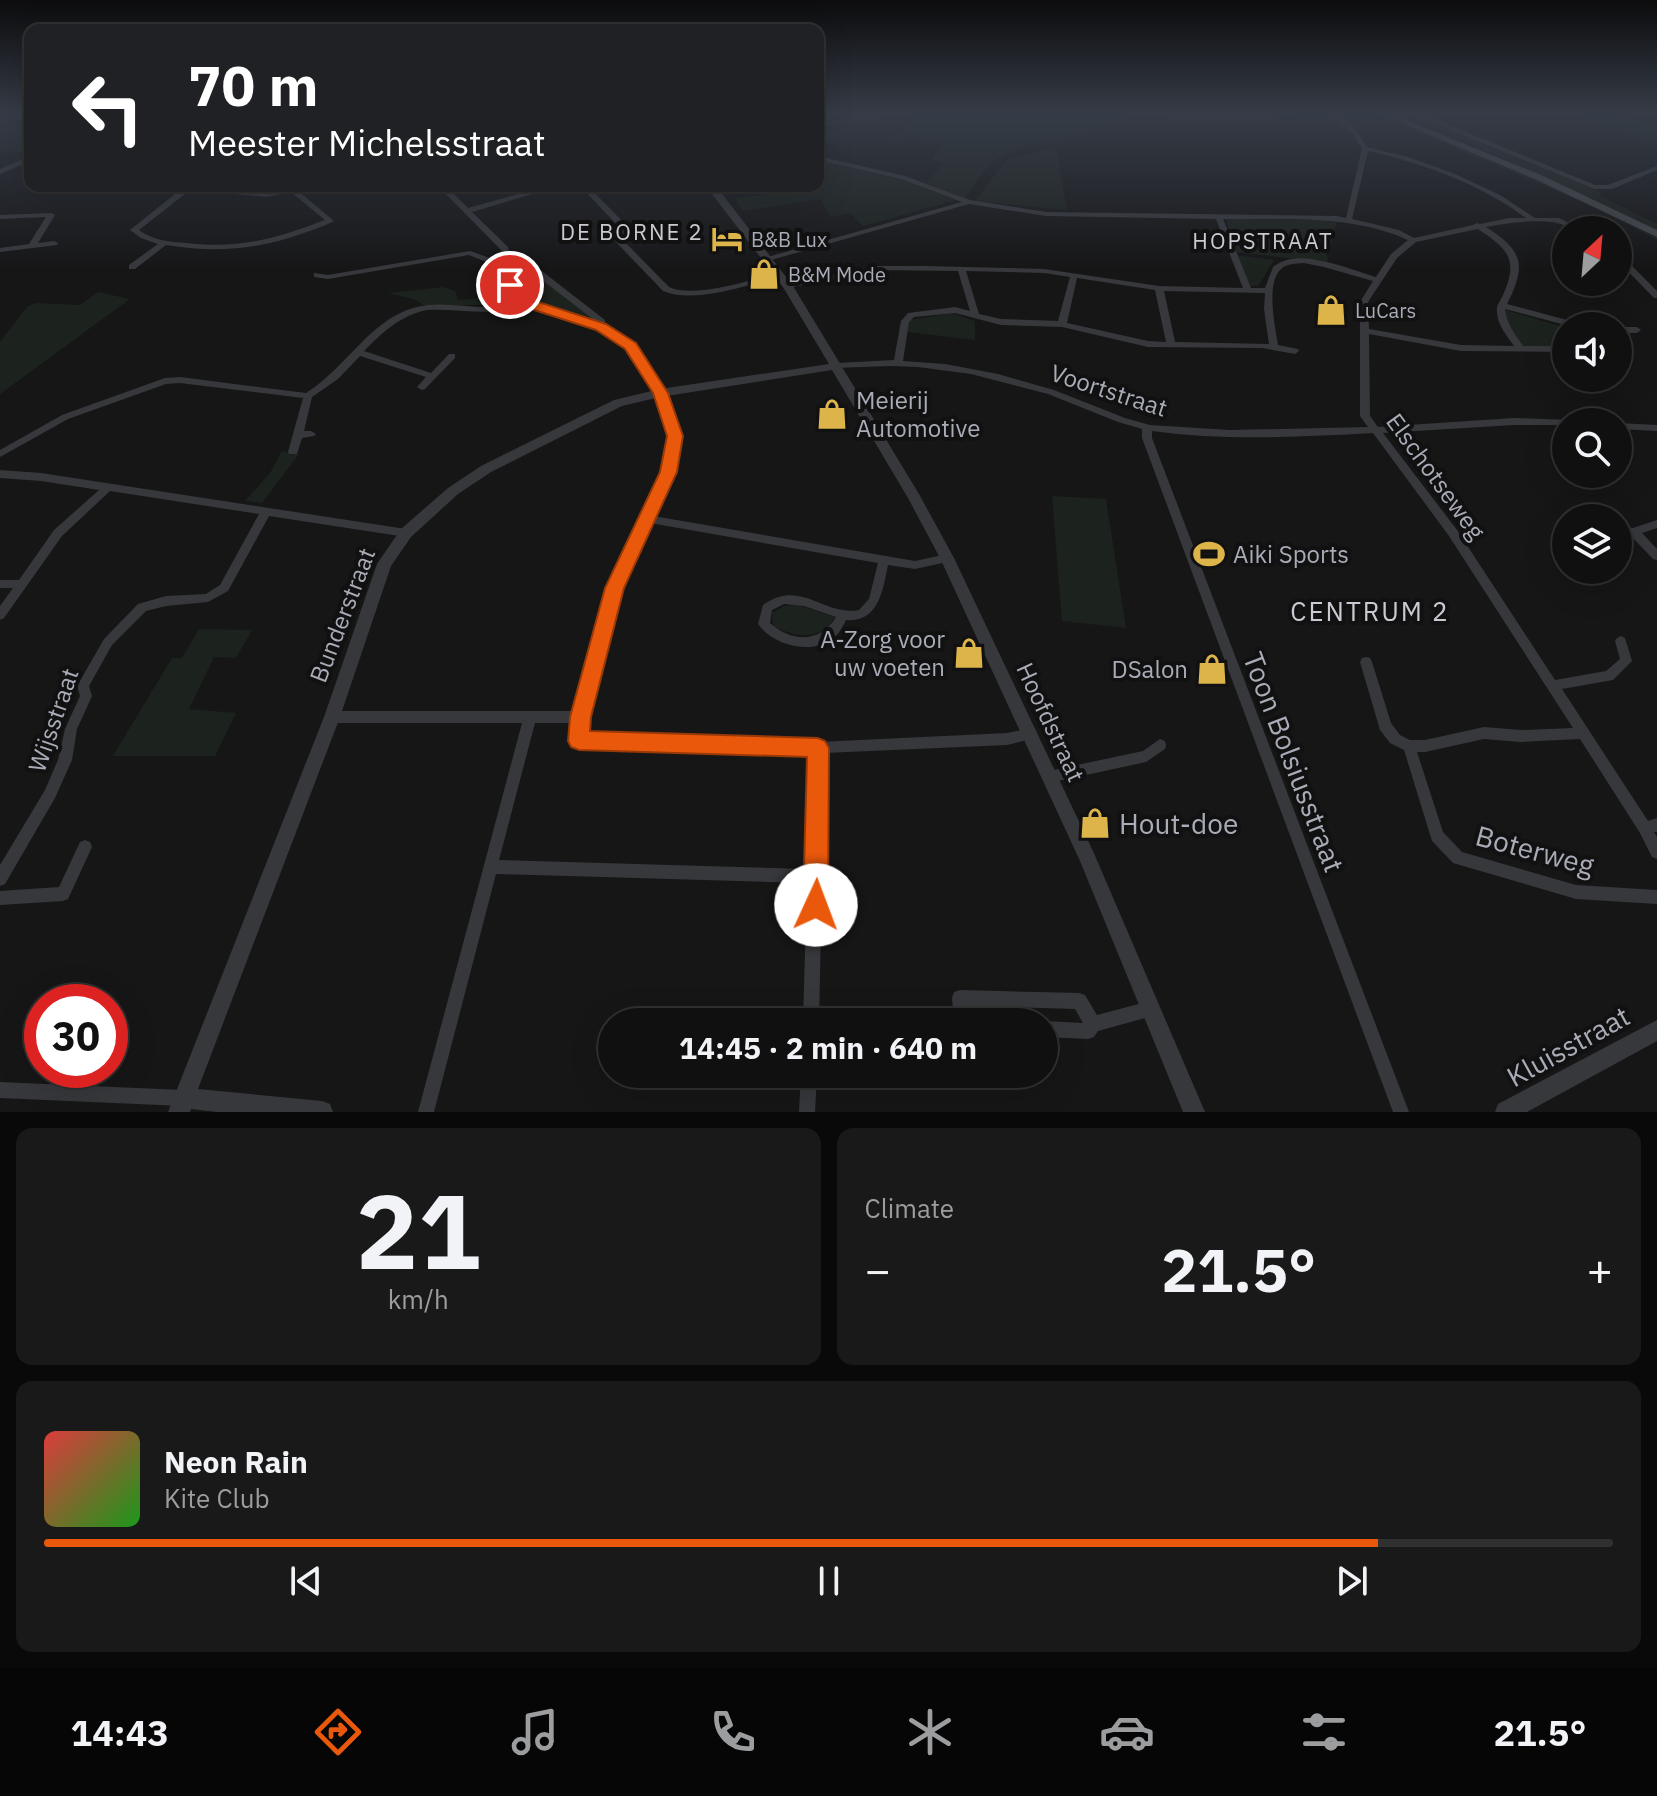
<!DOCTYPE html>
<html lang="en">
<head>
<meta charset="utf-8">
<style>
	body { margin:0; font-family:"IBM Plex Sans",sans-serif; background:#19191a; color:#f1f3f6; height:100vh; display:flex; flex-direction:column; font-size:30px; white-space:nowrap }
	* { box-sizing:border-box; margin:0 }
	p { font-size:26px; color:#9c9d9f }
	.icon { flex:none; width:44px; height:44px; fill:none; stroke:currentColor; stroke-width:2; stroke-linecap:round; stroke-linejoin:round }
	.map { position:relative; height:1112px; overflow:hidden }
	.sheet { display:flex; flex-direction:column; gap:16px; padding:16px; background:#090909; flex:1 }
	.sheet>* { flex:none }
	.top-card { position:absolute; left:24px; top:24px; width:800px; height:168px; border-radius:16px; box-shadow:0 8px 32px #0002,0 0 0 2px #303031; background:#202124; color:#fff; overflow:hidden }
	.needle { width:52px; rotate:26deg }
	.tools { position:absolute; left:1552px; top:216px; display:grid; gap:16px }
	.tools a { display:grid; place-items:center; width:80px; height:80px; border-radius:50%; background:#101011; box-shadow:0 8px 32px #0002,0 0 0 2px #303031; font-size:40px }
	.speed { position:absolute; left:24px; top:984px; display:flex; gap:16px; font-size:40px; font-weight:700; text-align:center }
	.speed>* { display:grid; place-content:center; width:104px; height:104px; border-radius:50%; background:#101011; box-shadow:0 8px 32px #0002,0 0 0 2px #303031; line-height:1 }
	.speed .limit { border:12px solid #d22; background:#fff; color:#111 }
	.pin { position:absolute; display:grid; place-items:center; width:68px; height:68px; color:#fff; margin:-34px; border:4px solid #fff; border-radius:50%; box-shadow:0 2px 8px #0007 }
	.me { position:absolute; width:88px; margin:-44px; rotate:2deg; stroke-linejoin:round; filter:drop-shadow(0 0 6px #0008) }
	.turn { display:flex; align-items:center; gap:28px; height:168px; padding:0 32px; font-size:36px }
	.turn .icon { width:104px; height:104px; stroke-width:2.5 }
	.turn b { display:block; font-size:56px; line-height:68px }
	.big { font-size:60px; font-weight:700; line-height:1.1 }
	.sheet .card { flex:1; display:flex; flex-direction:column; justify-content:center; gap:12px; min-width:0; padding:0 28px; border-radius:16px; background:#19191a }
	.sheet .dial { align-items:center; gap:0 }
	.dial b { font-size:104px; line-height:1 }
	.song { display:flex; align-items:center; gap:24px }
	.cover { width:96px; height:96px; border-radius:12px; background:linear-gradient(135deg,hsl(0 70% 55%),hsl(120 70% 35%)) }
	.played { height:8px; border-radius:4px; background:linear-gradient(90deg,#ea580c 85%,#303031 85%) }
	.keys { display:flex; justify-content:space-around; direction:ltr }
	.heat { display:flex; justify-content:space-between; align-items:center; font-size:44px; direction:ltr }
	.sheet .tiles { flex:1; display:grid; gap:16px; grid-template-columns:1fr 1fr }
	.card:last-child { grid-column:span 2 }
	.trip { position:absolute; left:598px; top:1008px; width:460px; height:80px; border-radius:40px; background:#101011; box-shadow:0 8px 32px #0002,0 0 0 2px #303031; font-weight:700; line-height:80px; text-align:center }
	.tab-bar { display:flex; height:128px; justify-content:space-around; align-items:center; background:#060607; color:#9c9d9f }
	.tab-bar .icon { width:56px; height:56px }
	.tab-bar .selected { color:#ea580c }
	.tab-bar b { font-size:36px; color:#f1f3f6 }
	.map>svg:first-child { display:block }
	.green { fill:#1c221d }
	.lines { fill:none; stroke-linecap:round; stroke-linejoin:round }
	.minor { fill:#37383c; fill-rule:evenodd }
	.tertiary { fill:#37383c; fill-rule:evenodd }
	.secondary { fill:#45474c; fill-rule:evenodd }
	.route { fill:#ea580c; stroke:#983908; stroke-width:2 }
	.labels { text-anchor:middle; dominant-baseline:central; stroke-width:8; stroke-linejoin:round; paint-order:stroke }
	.far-poi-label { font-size:20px; fill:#a9acb6; stroke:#111112; text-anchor:start }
	.far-neighbourhood-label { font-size:22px; letter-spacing:2px; fill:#cacbd2; stroke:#111112 }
	.street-label { font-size:24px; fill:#a9acb6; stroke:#111112 }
	.poi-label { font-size:24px; fill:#a9acb6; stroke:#111112; text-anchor:start }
	.neighbourhood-label { font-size:26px; letter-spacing:2px; fill:#cacbd2; stroke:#111112 }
	.near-street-label { font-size:28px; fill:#a9acb6; stroke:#111112 }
	.near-poi-label { font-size:28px; fill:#a9acb6; stroke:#111112; text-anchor:start }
</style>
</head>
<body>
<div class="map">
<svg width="1657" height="1112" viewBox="0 0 1657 1112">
	<rect width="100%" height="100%" fill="#161617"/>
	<g class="green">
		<path d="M0 113H30L8 125 30 129V153L0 151Z"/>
		<path d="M942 113H1067L1129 117C1093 141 1026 137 997 159 983 169 976 185 965 198L926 183 944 163 932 159 943 143 905 135 898 143H892L911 115Z"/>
		<path d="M1334 113 1383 116 1559 188 1657 236V240C1602 209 1544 185 1485 161 1442 143 1393 116 1345 122Z"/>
		<path d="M1403 113H1411L1603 193 1599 195 1657 224V230Z"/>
		<path d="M1563 113H1603L1657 125V144Z"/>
		<path d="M1322 114 1339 122C1307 125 1207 131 1182 120L1267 121Z"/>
		<path d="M862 121 844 148 818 139V127Z"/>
		<path d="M1056 146 1067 210 975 201 1006 160Z"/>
		<path d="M818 160 902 180 956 200 863 226 850 213 830 217 821 199 743 211 735 198 817 189Z"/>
		<path d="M1226 219 1337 220 1331 245 1325 249 1329 263 1236 252Z"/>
		<path d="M1234 255 1274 260 1259 285 1249 287Z"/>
		<path d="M516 263H522L596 319 527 299 516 288 514 265Z"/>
		<path d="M443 287 455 291 458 300 506 296 515 301 502 305H423L416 300 388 293Z"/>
		<path d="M98 292 130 299 0 394V342L28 306 37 303 80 305Z"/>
		<path d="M1503 309 1566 328V349L1520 346 1505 326Z"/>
		<path d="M952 313 975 321V340L907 332 909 320Z"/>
		<path d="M282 451 299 454 262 503 245 501 270 473Z"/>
		<path d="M1052 496 1106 499 1126 628 1062 621Z"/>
		<path d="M798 605 835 617C823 641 795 638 773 626L772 613 784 606Z"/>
		<path d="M199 629 252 630 236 658 214 657 189 709 236 713 215 756H113L172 658H182Z"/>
	</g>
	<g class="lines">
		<g class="minor">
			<path d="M885 113H904L818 127V123Z"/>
			<path d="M1113 113C1153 113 1193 117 1233 118 1258 118 1284 113 1309 113L1236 122Z"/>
			<path d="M1325 113C1345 113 1358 131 1367 147L1408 157 1455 174 1500 195 1535 218H1559L1584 230C1572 230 1563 223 1552 222 1530 220 1507 223 1486 227 1523 251 1527 264 1507 304L1582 324 1583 326H1569L1505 309C1506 323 1515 334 1523 346H1566V352L1461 351 1369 334 1370 416 1378 427 1514 418 1569 420 1571 422H1566V425H1514L1383 433 1457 530 1555 680 1606 671 1620 659 1615 641 1617 638 1621 636 1625 638 1632 661 1613 680 1562 689 1648 821 1657 818V832H1654L1657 837V859L1652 857 1640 833 1580 739 1521 742 1484 739 1425 752H1417L1443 832 1462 852 1576 885 1657 890V904L1576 899 1453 863 1432 841 1404 750 1390 743 1380 730 1360 662 1362 658 1366 657 1370 658 1372 662 1391 723 1400 735 1410 740H1425L1484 727 1521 730 1573 728 1449 536 1373 433C1300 437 1225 441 1152 431V438L1409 1112H1393L1142 438V429L1118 422 1048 394 971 374 918 367 891 366 833 368 831 366 836 363 894 360 901 321 908 313 955 307 970 311 958 271 876 270 788 288 784 286 788 284 876 266H924L1044 269 1159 286 1243 288 1216 219 1046 216 969 204 771 260 764 258 962 202 901 179 818 160V156L905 176 970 200 1046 212 1337 216 1346 218 1362 148 1351 131ZM1368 151C1423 163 1480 184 1526 218H1509L1480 224 1477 223 1473 225 1414 238 1399 230 1352 219ZM1223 219C1285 220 1351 214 1408 240L1391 254 1376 277C1353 270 1306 251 1284 261 1280 262 1276 265 1273 267L1265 288H1251ZM1478 229C1508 249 1519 259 1503 295 1500 302 1496 305 1497 312 1497 324 1507 336 1514 346L1461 345 1369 329 1368 302 1397 258 1416 242ZM1304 263 1324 267 1373 281 1360 302V416L1368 427 1230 430 1150 425 1125 418 1054 390 998 374 945 364 903 361 909 322 914 317 955 313 1001 325 1062 327 1148 347 1262 348 1295 354 1299 351 1298 349 1278 345C1275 326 1266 285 1280 270 1286 263 1296 264 1304 263ZM966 271 1044 273 1070 277 1058 321 1001 319 979 314ZM1077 278 1155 290 1166 342 1148 341 1067 323ZM1164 291 1265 293 1264 309 1269 344 1175 342Z"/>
			<path d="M1410 113H1420L1595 185H1608L1657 166V170L1612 189H1594Z"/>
			<path d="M30 156V161L0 174V169Z"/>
			<path d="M185 186 267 193 297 186H310L297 190 334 221C325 226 314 229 304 233 256 250 216 253 166 245L135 269H129V265L158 244 141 238 130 230ZM190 190 267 197 291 192 325 220C275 239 240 249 186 243 169 242 152 240 139 230Z"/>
			<path d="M438 186H446L468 208 547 186H559L472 212 508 247 511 259 525 258 605 320V326L635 346 665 393 680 436 673 472 653 516 915 561 947 554 951 555 953 558 951 561 947 562 915 569 888 565C883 589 879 623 846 620 843 626 840 632 835 637 814 656 773 646 758 624L763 605C801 578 824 617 859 610L869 599 878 563 650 523 621 588 586 717 584 734 586 737 818 742 1007 733 1031 728 1036 730 1037 734 1036 738 1007 745 824 753 822 871 824 876 822 881 819 1022H803L807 883 496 874 434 1112H418L522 723H332L328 721 326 717 328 713 332 711H575L609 588 663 472 670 436 655 393 628 348 598 329 524 305C493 318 460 308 427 310 401 315 383 332 364 351L431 373 449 354H455V358L425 389 422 390 417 387 426 377 360 356 338 379 312 397 304 431H311L316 434 314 436 302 438 297 454H289L288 452 303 398 180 383 166 384 68 419 0 457V450L62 415 165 378 180 377 306 393C345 369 369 321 413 308 448 297 485 316 519 301L508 290 504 265H494L469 255 328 279 314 277V273L328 275 470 251 498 261 503 260 501 250ZM520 263 598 323H597L527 300 516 289 511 264ZM784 604 804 606 836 617C820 644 791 642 770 623L772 610ZM535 723H573L571 736 578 747 583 749 811 754 808 869 499 860Z"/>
			<path d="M580 186H588L626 225 627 227 622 239 669 287C695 299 752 279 780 273L784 275 780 277C747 285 694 304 663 291L615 241 614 239 619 227Z"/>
			<path d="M51 213 55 215 38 243 54 241 58 243 57 245 0 252V248L29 244 46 217 0 219V215Z"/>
			<path d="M1618 255H1621L1657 291V298H1654L1618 261Z"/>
			<path d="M1618 327H1637L1641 330 1637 333H1618Z"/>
			<path d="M1618 423 1657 425V431L1618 429Z"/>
			<path d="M0 470 41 473 406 529 411 533 406 537 269 516 228 591 208 602 166 606 146 611 112 645 89 686 92 696 77 729 72 760 55 798 5 884 0 886V865L45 790 58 760 65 729 80 696 77 686 104 639 138 604 166 596 206 594 220 585 259 514 110 491 62 536 4 618 0 620V606L13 588H0V580H19L54 530 99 490 41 481 0 478Z"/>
			<path d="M1657 520V528L1642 533 1657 549V560L1653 559 1631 536 1618 537V529L1633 528Z"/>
			<path d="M1160 739 1165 741 1166 745 1165 749 1146 762 1049 783 1044 781 1042 777 1044 773 1049 771 1143 751Z"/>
			<path d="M85 840 90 842 92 847 68 899 63 901 0 905V891L59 887 80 842Z"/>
			<path d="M960 990 1079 993 1085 995 1097 1015 1150 1001 1156 1003 1158 1009 1156 1015 1098 1031 1094 1037 1088 1039 1044 1037V1022H1042L1044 1021 1083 1023 1075 1009 969 1006 970 1022H954L952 998 954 992Z"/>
			<path d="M801 1074H817L815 1112H799Z"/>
			<path d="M0 1082 183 1090 189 1092 191 1098 189 1104 183 1106 0 1098Z"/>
		</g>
		<g class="tertiary">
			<path d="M706 186H716L793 286 919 494 954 558 1093 851 1205 1112H1183L1080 861 940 558 908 498 832 370 660 397 622 406 491 472 458 494 411 537 391 566 340 717 198 1089 322 1101 330 1104 333 1112H217L191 1109 190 1112H168L324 717 377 564 401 529 448 488 481 466 614 400 660 389 829 364 783 287Z"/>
			<path d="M1657 1020V1041L1527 1112H1495L1498 1104Z"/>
		</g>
		<path class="secondary" d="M1377 113H1389L1541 175 1657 230V237L1535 179Z"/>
	</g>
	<linearGradient id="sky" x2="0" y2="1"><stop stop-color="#0c0c0d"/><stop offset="0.42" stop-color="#363c47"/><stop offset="1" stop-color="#363c47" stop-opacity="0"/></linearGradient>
	<rect width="1657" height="269" fill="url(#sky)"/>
	<path class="route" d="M510 281 515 282 529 299 606 324 636 343 668 393 683 436 677 472 624 588 591 717 590 731 818 738 825 741 829 748 828 905 824 914 816 917 807 914 803 905 807 757 579 750 571 747 568 741 570 717 605 588 660 472 667 436 653 393 625 349 596 330 519 305 510 298 504 285Z"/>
	<defs>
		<symbol id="hotel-bare" viewBox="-9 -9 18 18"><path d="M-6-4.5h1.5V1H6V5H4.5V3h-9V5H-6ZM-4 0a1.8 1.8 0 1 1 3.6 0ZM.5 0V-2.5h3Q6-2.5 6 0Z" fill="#dcb449" stroke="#111112" stroke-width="2.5" paint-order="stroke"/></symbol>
		<symbol id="shop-bare" viewBox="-9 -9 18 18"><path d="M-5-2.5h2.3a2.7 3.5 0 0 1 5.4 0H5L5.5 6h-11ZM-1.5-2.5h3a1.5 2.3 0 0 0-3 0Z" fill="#dcb449" stroke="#111112" stroke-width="2.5" paint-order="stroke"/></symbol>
		<symbol id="stadium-bare" viewBox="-9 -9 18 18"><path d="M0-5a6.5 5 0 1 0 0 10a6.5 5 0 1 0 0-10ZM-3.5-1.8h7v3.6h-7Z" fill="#dcb449" stroke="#111112" stroke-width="2.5" paint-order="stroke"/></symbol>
	</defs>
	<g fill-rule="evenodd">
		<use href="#hotel-bare" x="705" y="217" width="44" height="44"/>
		<use href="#shop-bare" x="742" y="252" width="44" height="44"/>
		<use href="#shop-bare" x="1309" y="288" width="44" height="44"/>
		<use href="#shop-bare" x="810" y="392" width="44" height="44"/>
		<use href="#stadium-bare" x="1187" y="532" width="44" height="44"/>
		<use href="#shop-bare" x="947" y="631" width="44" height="44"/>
		<use href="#shop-bare" x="1190" y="647" width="44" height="44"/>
		<use href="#shop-bare" x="1073" y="801" width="44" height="44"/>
	</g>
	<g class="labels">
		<g class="far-poi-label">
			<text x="751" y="239">B&amp;B Lux</text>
			<text x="788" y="274">B&amp;M Mode</text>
			<text x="1355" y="310">LuCars</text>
		</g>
		<g class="far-neighbourhood-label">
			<text x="632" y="231">DE BORNE 2</text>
			<text x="1263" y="240">HOPSTRAAT</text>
		</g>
		<g class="street-label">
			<text transform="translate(1109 390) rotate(18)">Voortstraat</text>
			<text transform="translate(1436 476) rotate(54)">Elschotseweg</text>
			<text transform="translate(342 615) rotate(-69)">Bunderstraat</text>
			<text transform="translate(53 720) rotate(-71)">Wijsstraat</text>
			<text transform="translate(1051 722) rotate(65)">Hoofdstraat</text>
		</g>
		<g class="poi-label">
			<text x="856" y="400">Meierij<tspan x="856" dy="28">Automotive</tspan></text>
			<text x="1233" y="554">Aiki Sports</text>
			<text x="945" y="639" text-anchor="end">A-Zorg voor<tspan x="945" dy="28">uw voeten</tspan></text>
			<text x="1188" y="669" text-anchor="end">DSalon</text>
		</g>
		<g class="neighbourhood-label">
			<text x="1370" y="611">CENTRUM 2</text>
		</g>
		<g class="near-street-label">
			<text transform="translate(1294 762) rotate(69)">Toon Bolsiusstraat</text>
			<text transform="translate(1535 850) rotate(15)">Boterweg</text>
			<text transform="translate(1568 1046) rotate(-29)">Kluisstraat</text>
		</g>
		<g class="near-poi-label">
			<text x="1119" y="823">Hout-doe</text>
		</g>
	</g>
</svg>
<div class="tools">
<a><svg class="needle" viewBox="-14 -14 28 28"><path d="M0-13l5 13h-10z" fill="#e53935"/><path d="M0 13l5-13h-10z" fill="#9c9d9f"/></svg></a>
<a><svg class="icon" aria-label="sound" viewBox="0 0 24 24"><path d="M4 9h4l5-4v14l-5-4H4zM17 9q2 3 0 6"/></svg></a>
<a><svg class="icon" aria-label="search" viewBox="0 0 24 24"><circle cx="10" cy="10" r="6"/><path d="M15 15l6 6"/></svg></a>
<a><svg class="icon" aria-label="layers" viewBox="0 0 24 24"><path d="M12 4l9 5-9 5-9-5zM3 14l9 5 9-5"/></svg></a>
</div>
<div class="speed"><div class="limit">30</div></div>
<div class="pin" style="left:510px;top:285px;background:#d93025"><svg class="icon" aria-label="arrive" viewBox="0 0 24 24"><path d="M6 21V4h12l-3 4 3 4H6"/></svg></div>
<svg class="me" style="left:816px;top:905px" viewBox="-20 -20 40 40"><circle r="19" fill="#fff"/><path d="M0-13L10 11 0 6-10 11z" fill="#ea580c"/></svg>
<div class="trip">14:45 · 2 min · 640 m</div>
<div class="top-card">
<div class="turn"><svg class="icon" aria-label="left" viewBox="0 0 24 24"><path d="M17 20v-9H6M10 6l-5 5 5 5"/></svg><div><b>70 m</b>Meester Michelsstraat</div></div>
</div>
</div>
<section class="sheet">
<div class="tiles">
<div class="card dial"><b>21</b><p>km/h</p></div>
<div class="card"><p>Climate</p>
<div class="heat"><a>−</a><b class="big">21.5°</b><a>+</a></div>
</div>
<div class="card">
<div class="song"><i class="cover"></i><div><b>Neon Rain</b><p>Kite Club</p></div></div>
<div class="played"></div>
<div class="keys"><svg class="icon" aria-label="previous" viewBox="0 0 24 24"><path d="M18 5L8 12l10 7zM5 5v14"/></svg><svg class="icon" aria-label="pause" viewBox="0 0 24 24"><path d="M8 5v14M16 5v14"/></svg><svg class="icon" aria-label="next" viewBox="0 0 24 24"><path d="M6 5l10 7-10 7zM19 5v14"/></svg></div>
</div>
</div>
</section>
<nav class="tab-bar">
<b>14:43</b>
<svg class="icon selected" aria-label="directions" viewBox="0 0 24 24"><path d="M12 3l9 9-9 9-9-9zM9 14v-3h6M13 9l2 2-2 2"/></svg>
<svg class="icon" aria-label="music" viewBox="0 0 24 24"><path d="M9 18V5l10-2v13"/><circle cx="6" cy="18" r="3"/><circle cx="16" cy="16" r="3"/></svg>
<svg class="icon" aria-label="phone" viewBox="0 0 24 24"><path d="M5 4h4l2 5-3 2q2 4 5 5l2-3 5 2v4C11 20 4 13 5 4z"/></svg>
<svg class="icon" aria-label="climate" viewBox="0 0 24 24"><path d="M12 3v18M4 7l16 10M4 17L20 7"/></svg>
<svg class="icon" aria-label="car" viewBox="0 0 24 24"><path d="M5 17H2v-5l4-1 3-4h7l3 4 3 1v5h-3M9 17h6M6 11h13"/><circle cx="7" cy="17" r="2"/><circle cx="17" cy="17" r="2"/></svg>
<svg class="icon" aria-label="filters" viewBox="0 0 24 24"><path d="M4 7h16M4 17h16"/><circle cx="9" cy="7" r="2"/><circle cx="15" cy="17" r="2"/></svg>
<b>21.5°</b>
</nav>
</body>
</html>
